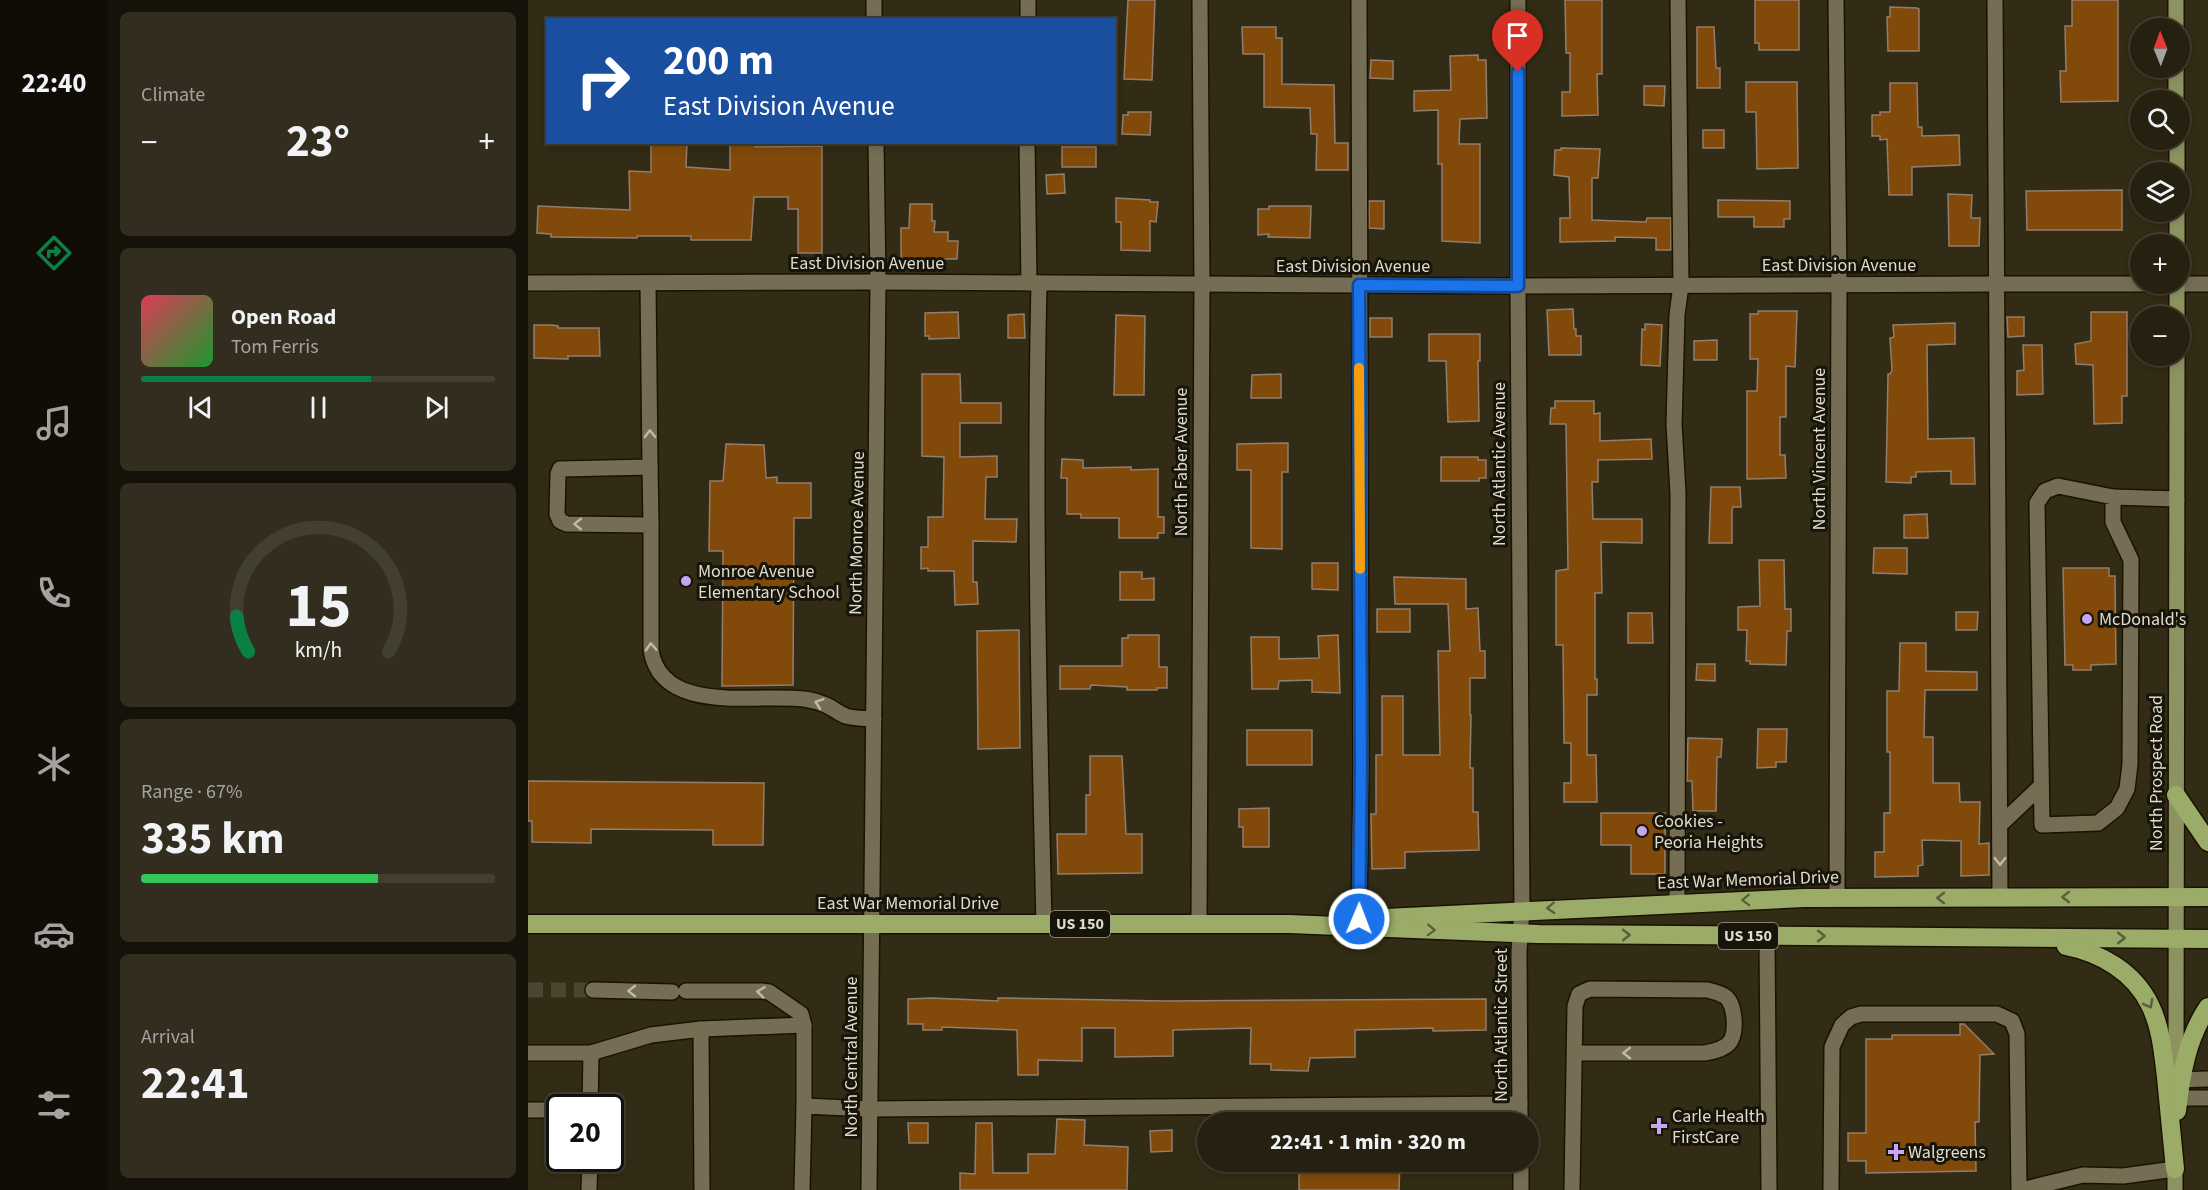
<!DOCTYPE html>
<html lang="en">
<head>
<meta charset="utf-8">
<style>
	body { margin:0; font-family:"Source Sans 3",sans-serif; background:#322d1e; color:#f1f3f6; height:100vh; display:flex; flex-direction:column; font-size:22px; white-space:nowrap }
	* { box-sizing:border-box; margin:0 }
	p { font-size:20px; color:#a4a39f }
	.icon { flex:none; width:33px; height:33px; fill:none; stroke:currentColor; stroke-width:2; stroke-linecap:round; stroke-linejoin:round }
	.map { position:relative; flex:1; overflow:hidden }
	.panel { display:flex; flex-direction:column; gap:12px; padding:12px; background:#151209; width:420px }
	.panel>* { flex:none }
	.top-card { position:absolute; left:18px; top:18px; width:570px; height:126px; border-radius:0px; box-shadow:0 3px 9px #0003,0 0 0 2px #423e30; background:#1a4fa0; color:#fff; overflow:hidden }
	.needle { width:39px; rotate:359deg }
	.controls { position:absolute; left:1602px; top:18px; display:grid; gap:12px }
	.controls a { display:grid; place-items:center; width:60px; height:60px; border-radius:50%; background:#262010; box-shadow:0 3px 9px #0003,0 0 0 2px #423e30; font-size:30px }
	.speed { position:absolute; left:18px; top:1094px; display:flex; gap:12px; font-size:30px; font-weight:700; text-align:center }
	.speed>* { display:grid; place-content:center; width:78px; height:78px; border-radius:50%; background:#262010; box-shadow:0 3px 9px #0003,0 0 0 2px #423e30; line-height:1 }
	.speed .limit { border:3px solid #111; border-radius:9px; background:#fff; color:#111 }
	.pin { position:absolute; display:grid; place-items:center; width:51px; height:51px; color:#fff; margin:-62px -26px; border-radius:50% 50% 50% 0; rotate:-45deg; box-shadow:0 0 6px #0007 }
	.pin .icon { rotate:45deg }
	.me { position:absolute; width:66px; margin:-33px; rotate:1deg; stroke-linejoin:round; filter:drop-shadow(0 0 4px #0008) }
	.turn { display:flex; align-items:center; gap:21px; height:126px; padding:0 18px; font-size:27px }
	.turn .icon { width:78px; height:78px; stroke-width:2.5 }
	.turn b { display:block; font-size:42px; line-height:51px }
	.big { font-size:45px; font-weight:700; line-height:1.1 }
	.panel .card { flex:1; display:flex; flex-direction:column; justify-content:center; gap:9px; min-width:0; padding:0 21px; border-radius:9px; background:#322d1e }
	.panel .dial { align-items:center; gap:0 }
	.dial svg { height:156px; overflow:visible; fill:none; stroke:#423e30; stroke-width:7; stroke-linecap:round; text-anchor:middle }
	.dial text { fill:#f1f3f6; stroke:none }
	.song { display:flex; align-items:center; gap:18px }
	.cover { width:72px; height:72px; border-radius:9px; background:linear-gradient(135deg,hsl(350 70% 55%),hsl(130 70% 35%)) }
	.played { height:6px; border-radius:3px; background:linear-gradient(90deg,#0b8043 65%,#423e30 65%) }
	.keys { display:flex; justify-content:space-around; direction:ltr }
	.heat { display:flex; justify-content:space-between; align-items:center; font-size:33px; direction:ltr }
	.charge { height:9px; border-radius:4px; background:linear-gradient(90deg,#34c759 67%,#423e30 0) }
	.trip { position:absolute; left:669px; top:1112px; width:342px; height:60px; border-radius:30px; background:#262010; box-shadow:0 3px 9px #0003,0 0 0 2px #423e30; font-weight:700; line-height:60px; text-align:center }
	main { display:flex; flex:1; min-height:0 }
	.tabs { display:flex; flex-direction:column; width:108px; justify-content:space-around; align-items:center; background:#0f0d06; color:#a4a39f }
	.tabs .icon { width:42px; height:42px }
	.tabs .selected { color:#0b8043 }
	.tabs b { font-size:27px; color:#f1f3f6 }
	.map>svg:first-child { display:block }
	.building { fill:#814a0a; stroke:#937e6c; stroke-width:1.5 }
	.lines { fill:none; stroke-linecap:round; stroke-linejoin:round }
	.minor-tunnel { stroke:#4c4531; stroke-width:15; stroke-dasharray:15 8; stroke-linecap:butt }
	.minor-casing { stroke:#1a1301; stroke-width:18 }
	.major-casing { stroke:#1a1301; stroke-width:18 }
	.highway-casing { stroke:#1a1301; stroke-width:21 }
	.minor { stroke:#766d55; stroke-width:15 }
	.major { stroke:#8c9360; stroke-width:15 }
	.highway { stroke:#9bac68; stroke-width:18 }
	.oneway { stroke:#c0baaa }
	.oneway2 { stroke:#596039 }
	.route-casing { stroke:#114b97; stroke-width:15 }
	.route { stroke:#1a73e8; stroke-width:10 }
	.slow { stroke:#f59e0b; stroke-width:10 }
	.poi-dot { fill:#c6a6f0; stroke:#17140a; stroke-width:2 }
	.labels { text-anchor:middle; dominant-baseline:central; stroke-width:6; stroke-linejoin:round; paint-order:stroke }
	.shield { fill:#17140a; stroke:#a39f93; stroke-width:1.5 }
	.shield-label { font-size:16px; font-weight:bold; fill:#dfdbce }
	.street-label { font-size:18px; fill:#dfdbce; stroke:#17140a }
	.poi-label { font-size:18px; fill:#dfdbce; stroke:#17140a; text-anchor:start }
</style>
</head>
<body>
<main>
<nav class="tabs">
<b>22:40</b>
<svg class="icon selected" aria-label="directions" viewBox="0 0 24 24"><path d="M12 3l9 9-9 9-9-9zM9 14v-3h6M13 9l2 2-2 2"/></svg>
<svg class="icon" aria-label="music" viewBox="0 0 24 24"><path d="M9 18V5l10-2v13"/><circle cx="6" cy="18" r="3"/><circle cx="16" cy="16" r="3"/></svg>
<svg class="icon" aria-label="phone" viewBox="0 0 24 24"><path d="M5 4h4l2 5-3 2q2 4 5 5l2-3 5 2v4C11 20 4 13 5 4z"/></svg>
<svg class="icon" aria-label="climate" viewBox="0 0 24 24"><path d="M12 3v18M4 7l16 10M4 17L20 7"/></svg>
<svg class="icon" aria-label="car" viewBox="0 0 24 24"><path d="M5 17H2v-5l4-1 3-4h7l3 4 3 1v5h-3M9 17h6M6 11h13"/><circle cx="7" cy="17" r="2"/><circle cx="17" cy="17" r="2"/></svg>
<svg class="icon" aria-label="filters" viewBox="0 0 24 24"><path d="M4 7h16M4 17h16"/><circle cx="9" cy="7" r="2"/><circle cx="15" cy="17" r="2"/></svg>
</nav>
<section class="panel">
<div class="card"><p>Climate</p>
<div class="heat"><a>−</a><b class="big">23°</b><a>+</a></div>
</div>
<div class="card">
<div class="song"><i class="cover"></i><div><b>Open Road</b><p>Tom Ferris</p></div></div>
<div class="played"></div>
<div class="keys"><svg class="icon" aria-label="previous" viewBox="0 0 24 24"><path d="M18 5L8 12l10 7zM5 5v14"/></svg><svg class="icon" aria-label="pause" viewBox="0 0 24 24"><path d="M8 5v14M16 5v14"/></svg><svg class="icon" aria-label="next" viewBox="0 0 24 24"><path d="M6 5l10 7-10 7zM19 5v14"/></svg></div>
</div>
<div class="card dial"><svg viewBox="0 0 100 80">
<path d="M14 69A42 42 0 1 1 86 69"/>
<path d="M14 69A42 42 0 0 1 8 51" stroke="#0b8043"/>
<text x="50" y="56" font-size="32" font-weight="700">15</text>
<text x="50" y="72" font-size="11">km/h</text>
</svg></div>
<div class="card"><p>Range · 67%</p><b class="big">335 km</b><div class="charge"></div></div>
<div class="card"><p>Arrival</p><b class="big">22:41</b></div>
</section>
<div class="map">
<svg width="1680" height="1190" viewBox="0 0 1680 1190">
	<rect width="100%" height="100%" fill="#322b15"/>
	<g class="building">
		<path d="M600 0H627L624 80 596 79Z"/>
		<path d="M1037 0H1074V74H1069L1070 115 1034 116V92H1042V53H1038Z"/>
		<path d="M1227 0H1271V50H1231V43H1227Z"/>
		<path d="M1544 0H1590V101L1533 102 1532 71H1538L1537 26H1544Z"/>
		<path d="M1362 7 1389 8 1391 9V51H1360L1359 17H1362Z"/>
		<path d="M714 27H748V38H754V84L806 85 807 143H820V170H788L789 134H783L782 108 736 107V54H715Z"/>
		<path d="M1169 27H1186L1188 68H1192V88H1169Z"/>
		<path d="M950 55V60H958L959 118 932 119 931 144H952V243L914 241V164H910V110L886 111V91L923 90 922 56Z"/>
		<path d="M843 60 865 61V79L842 78Z"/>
		<path d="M1218 82H1269L1270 168 1229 169 1228 112H1218Z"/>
		<path d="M1362 83H1389L1390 127H1394V136L1431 135 1432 165 1384 167V195H1361L1359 139 1352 140V136H1344V115H1352V112H1362Z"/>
		<path d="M1116 86H1137L1136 106 1116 105Z"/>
		<path d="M600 112H623L622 135 594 134 595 115H600Z"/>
		<rect x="1175" y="130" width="21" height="18"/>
		<path d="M133 142H159L158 167 202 170V142H227V147L294 146V253H270V209H260V197H226L223 240H163V236H109V238L23 237V234L9 233 10 206 102 210 101 171 123 172V144H133Z"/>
		<rect x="534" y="147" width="34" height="20"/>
		<path d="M1033 148 1072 149 1070 178H1064V220L1118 222 1119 218H1143V250H1128V238L1087 237V241L1032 242V218H1042L1041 177 1026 175 1027 150H1033Z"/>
		<path d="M536 174 537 193 519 194 518 175Z"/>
		<path d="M1594 190V230H1499L1498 191Z"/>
		<path d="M1420 194 1444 195 1443 218H1452L1451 246H1421Z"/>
		<path d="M588 198 622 200V202H630L628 222 622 221V251L593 250V222H588Z"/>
		<path d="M1190 200 1262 201V219H1256V227H1226V217H1190Z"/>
		<path d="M841 201H856V229L841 228Z"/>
		<path d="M382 204H404V221H407L406 232H420V241H430L429 259H373V228H381Z"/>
		<path d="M741 206H783L782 238 740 237 741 234 730 235V209H741Z"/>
		<path d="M1045 309 1046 329H1048V336H1053V355H1021L1019 310Z"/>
		<path d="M1230 311H1269L1267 367 1258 366V417H1252V455H1257L1258 478 1219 479V391H1229L1230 359H1222V314H1230Z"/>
		<path d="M430 312 431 338 401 339V336H397V313Z"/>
		<path d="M1563 312H1599V396H1594V423L1566 424 1565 365 1548 364 1547 344 1563 341Z"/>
		<path d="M496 314 497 338H480V315Z"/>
		<path d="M588 315 617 316 616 395H586Z"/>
		<path d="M1479 317H1496V336L1480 337Z"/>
		<rect x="842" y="318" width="22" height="19"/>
		<path d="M1427 323V344L1399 345 1400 439 1446 438 1447 484H1423V471L1388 472V477H1383V483L1358 482 1360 374H1362L1364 370 1362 338 1366 337 1365 325Z"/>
		<path d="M1117 324 1134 325 1132 366 1113 365 1114 329 1117 330Z"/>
		<path d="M6 325H24L30 326V328H71L72 356H40V359L6 358Z"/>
		<path d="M901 334H952V361H950L951 421 920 422 918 361H901Z"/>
		<path d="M1189 340V360H1166V341Z"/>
		<path d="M1495 345H1514L1515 394 1489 395V371L1496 370Z"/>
		<path d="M394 374H432L433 403H473V423H432V457L469 456V477H458L457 519H489L488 542 445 541V582H449L450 604 427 605 426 571H400V568L393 569V547H400V517H415L416 457 394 456Z"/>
		<path d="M753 374V398H723L724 375Z"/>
		<path d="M1027 401H1066V414L1072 413V441L1123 439 1124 459 1070 460V482H1064L1065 519H1114V543L1073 542 1074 593H1067V679H1069V695H1059V755H1068L1069 802H1036V783H1043V743H1036L1035 645H1028V571L1040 569 1038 424H1022L1023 408H1027Z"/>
		<path d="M760 443V472H754V549L723 548V470H709V444Z"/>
		<path d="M198 444 236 445 238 478 249 477V483H283V518H266L265 685 194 686 195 551H181L182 481H195Z"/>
		<path d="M913 457H950V460H958V478H951V481H913Z"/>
		<path d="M534 459 555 460V468L603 467V470L630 469V517H636V533H630V538H591V518H553V514H539V478H533Z"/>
		<path d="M1183 487H1212L1213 507H1205L1204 510V543H1181Z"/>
		<path d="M1399 514 1400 538H1376V515Z"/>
		<path d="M1346 548H1379V574L1345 573Z"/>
		<path d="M1231 560H1256L1257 609H1263V631H1259L1258 665 1222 664V661H1218L1219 630H1210V607L1232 606Z"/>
		<path d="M784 563H810V590L784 589Z"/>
		<path d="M1535 568H1581V576H1587L1588 664 1563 665V670H1545V665H1537Z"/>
		<path d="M592 572H614V579L626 578V600H592Z"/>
		<path d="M866 577 938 579V609L950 608 952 651H957V678H942V715H943L942 768H945V812H950L951 850 877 852V868L844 869 843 814H848V755H854V696H875V755H912L910 651H922L920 604H867Z"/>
		<rect x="849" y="609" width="33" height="23"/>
		<path d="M1428 612H1450L1449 630H1428Z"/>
		<path d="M1100 613H1124L1125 643H1100Z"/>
		<path d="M491 630 492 748 450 749 449 631Z"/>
		<path d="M600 635H631V667H639V688H629V690H599V687L563 685 562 689H532V666H594V638H600Z"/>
		<path d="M810 635 812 693 784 692V680L751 681 750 689H724L723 637H751V659L791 658 790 636Z"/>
		<path d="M1372 643H1398V671L1449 672V690H1397L1396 737H1405V783H1431L1432 802H1452L1451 844 1461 843V875L1433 876V841L1394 840 1395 865 1390 866V876L1347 877V852H1356V813H1362V752H1359V691H1371Z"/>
		<path d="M1169 664H1187V681L1168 680Z"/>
		<path d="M1230 729H1259L1258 762H1248V767L1229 768Z"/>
		<rect x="719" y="730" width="65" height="35"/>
		<path d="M1160 738 1194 739 1193 757H1189L1188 811H1165L1164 781H1159Z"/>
		<path d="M562 756H594L598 834H614V873L530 874 529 834H558V795H562Z"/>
		<path d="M0 781 236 783 235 845H185V830L63 829V843L4 842V821H0Z"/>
		<path d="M741 808V847H715V827H711V809Z"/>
		<path d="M1073 813H1137V874H1103V845H1073Z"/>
		<path d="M404 998 470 1001V998H481L636 1001 958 999V1030L905 1031V1028L827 1030V1057L782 1058 780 1071 743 1070V1064H722L723 1028 645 1030V1056L587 1057V1028H554V1061L510 1060V1075H490L489 1030 414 1027V1030H395V1024H380V999Z"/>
		<path d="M1432 1024H1436L1466 1054 1452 1055 1451 1122H1447L1448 1171 1338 1173V1161H1320V1133H1338V1039H1364V1035H1432Z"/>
		<path d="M529 1119 557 1120 556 1145 600 1147 599 1190H432V1173L447 1174 448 1123H464L465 1173H500V1154H527Z"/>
		<path d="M380 1123H400V1143H381Z"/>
		<path d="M644 1130V1151L623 1152 622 1131Z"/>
		<path d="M815 1161H872L871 1190H771V1162L815 1163Z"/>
	</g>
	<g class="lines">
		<path class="minor-tunnel" d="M0 990H65"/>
		<defs>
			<g id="minor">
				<path d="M346 0V20"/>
				<path d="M831 0 833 768 831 919"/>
				<path d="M990 0V286L994 910 991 951 992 1122"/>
				<path d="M1308 0 1311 284 1309 898"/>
				<path d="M1467 0 1472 898"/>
				<path d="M500 20V0"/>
				<path d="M499 142 501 283"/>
				<path d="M0 283 350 282 990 286 1467 284H1680"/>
				<path d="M120 283 122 467 32 469 30 474 29 514 32 521 39 524 123 525V650C133 716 230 693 276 699 283 700 291 702 298 705 305 708 311 714 318 716 327 719 337 718 346 719"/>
				<path d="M511 283C506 497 511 711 516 924"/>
				<path d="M122 467 123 525"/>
				<path d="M1530 486 1585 497V522L1603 560 1602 764 1599 789 1589 808 1570 823 1514 825 1509 503 1517 491Z"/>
				<path d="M1585 497 1649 499"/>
				<path d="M1472 825 1513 786"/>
				<path d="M1149 903 1150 493 1146 424 1149 315 1153 285 1150 0"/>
				<path d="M671 924 674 284 672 0"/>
				<path d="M1239 936 1241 1190"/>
				<path d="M65 990 144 992"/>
				<path d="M158 991H234L241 992 273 1014 276 1025V1106"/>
				<path d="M173 1029 276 1025"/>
				<path d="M0 1053H63L62 1107"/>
				<path d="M63 1053 123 1035 173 1029 174 1190"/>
				<path d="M1648 1080 1680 1079"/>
				<path d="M1651 1098H1680"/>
				<path d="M0 1110H32"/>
				<path d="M993 1161V1190"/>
				<path d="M61 1190 62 1158"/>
				<path d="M274 1190 276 1106 342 1109 992 1104"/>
				<path d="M341 1190 350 282 348 142"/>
				<path d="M1044 1190 1047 1006 1051 994 1062 989 1180 990C1186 992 1193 993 1198 997 1204 1003 1205 1010 1206 1018 1208 1043 1200 1049 1177 1053H1046"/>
				<path d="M1303 1190 1304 1047 1314 1025 1323 1017 1333 1014H1469L1484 1021 1489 1034 1491 1190"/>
				<path d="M1493 1190 1555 1175 1595 1176 1647 1169"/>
			</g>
			<g id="major">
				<path d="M1648 0V28"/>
				<path d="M1648 68V100"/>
				<path d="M1649 140V172"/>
				<path d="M1649 212V244"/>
				<path d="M1649 316V284"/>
				<path d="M1648 1079 1649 356"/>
				<path d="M1647 1157V1190"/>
			</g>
			<g id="highway">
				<path d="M1648 795 1680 842"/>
				<path d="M857 918 1276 898 1680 897"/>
				<path d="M0 924H761L1011 934 1680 939"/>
				<path d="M1538 946C1573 953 1606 972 1622 1005 1633 1027 1635 1053 1638 1077 1641 1107 1644 1138 1647 1169"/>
				<path d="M1649 1111C1653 1075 1659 1038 1680 1007"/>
			</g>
		</defs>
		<use href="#minor" class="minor-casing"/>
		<use href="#major" class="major-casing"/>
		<use href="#highway" class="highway-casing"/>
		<use href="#minor" class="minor"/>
		<use href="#major" class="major"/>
		<use href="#highway" class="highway"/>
	</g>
	<defs><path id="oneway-chevron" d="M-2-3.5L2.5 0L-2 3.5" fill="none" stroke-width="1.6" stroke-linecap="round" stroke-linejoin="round" transform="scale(1.5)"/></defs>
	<g class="oneway">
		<use href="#oneway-chevron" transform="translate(122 434) rotate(-91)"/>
		<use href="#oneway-chevron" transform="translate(50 524) rotate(-179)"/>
		<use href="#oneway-chevron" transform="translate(123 647) rotate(-93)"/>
		<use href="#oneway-chevron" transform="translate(291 703) rotate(-161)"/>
		<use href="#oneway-chevron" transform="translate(1472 861) rotate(90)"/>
		<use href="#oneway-chevron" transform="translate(104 991) rotate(-179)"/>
		<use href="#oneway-chevron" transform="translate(233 992) rotate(-173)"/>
		<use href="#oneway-chevron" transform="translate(1099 1053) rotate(-180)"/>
	</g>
	<g class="oneway2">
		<use href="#oneway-chevron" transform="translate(1538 897) rotate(180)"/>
		<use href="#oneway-chevron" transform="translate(1413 898) rotate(180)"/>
		<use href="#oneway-chevron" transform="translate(1218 900) rotate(178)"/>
		<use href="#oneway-chevron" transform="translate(1023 908) rotate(177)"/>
		<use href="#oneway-chevron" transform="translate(903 930) rotate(2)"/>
		<use href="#oneway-chevron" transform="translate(1098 935)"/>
		<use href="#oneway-chevron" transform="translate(1293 936)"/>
		<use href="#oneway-chevron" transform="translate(1593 938)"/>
		<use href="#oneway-chevron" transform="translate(1621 1004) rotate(62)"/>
	</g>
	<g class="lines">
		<defs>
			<path id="route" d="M831 919 833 768 831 285 990 286V72"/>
		</defs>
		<use href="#route" class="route-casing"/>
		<use href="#route" class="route"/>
		<path class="slow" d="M831 368 832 569"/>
	</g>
	<g class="poi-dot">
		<circle cx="158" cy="581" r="6"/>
		<circle cx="1559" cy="619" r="6"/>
		<circle cx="1114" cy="831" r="6"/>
		<path d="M1128 1117h6v6h6v6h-6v6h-6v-6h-6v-6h6z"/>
		<path d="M1365 1143h6v6h6v6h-6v6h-6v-6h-6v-6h6z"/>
	</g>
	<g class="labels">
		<g class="shield">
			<rect x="522" y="911" width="60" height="26" rx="4.5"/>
			<rect x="1190" y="923" width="60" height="26" rx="4.5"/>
		</g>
		<g class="shield-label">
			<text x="552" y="924">US 150</text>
			<text x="1220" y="936">US 150</text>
		</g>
		<g class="street-label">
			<text x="339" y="263">East Division Avenue</text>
			<text x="1311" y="265">East Division Avenue</text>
			<text x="825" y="266">East Division Avenue</text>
			<text transform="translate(1291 449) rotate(-90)">North Vincent Avenue</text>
			<text transform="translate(653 462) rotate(-90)">North Faber Avenue</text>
			<text transform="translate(971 464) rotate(-90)">North Atlantic Avenue</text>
			<text transform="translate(329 533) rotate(-89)">North Monroe Avenue</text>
			<text transform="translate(1628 773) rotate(-90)">North Prospect Road</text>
			<text transform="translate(1220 880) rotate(-2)">East War Memorial Drive</text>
			<text x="380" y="903">East War Memorial Drive</text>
			<text transform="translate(973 1025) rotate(-90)">North Atlantic Street</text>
			<text transform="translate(323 1057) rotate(-90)">North Central Avenue</text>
		</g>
		<g class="poi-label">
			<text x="170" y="571">Monroe Avenue<tspan x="170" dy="21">Elementary School</tspan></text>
			<text x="1571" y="619">McDonald's</text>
			<text x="1126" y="821">Cookies -<tspan x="1126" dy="21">Peoria Heights</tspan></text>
			<text x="1144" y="1116">Carle Health<tspan x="1144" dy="21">FirstCare</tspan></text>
			<text x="1380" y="1152">Walgreens</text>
		</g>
	</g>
</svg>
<div class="controls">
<a><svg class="needle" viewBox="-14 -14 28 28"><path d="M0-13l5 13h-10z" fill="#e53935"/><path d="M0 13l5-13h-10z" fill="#a4a39f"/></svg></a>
<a><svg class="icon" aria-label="search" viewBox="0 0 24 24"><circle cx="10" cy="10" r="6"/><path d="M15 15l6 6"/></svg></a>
<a><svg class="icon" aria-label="layers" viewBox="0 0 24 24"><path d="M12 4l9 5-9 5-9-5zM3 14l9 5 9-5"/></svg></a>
<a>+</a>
<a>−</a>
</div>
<div class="speed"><div class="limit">20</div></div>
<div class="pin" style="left:990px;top:72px;background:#d93025"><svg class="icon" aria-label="arrive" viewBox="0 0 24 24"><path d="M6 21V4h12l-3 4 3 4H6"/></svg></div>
<svg class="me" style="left:831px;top:919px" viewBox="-20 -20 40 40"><circle r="17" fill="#1a73e8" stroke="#fff" stroke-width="3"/><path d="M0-11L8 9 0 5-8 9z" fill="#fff"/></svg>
<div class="trip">22:41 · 1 min · 320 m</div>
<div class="top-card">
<div class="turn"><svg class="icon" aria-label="right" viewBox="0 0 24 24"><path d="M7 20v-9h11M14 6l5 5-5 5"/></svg><div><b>200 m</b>East Division Avenue</div></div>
</div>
</div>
</main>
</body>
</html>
